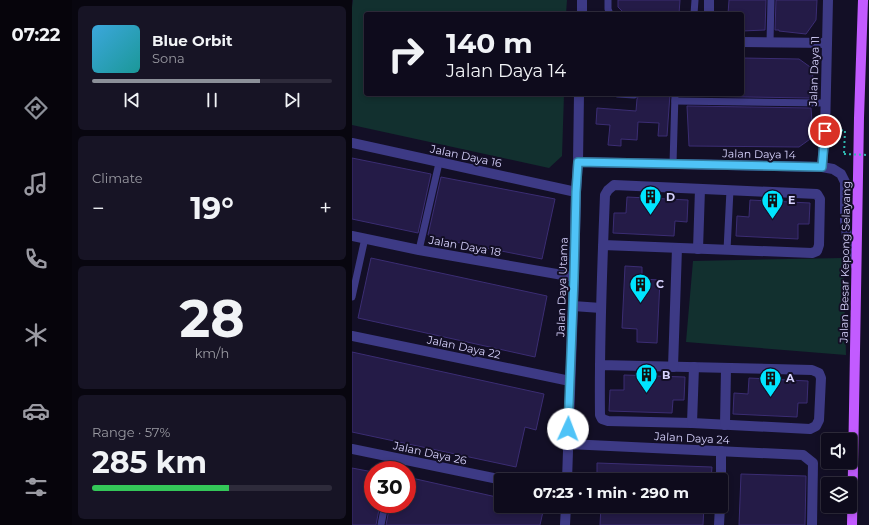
<!DOCTYPE html>
<html lang="en">
<head>
<meta charset="utf-8">
<style>
	body { margin:0; font-family:Montserrat,sans-serif; background:#171425; color:#f1f3f6; height:100vh; display:flex; flex-direction:column; font-size:15px; white-space:nowrap }
	* { box-sizing:border-box; margin:0 }
	p { font-size:13px; color:#9b9ba3 }
	.icon { flex:none; width:22px; height:22px; fill:none; stroke:currentColor; stroke-width:2; stroke-linecap:round; stroke-linejoin:round }
	.map { position:relative; flex:1; overflow:hidden }
	.sheet { display:flex; flex-direction:column; gap:6px; padding:6px; background:#08060f; width:280px }
	.sheet>* { flex:none }
	.hud { position:absolute; left:12px; top:12px; width:380px; height:84px; border-radius:4px; box-shadow:0 2px 6px #0003,0 0 0 1px #2e2b3b; background:#0e0b1c; color:#f1f3f6; overflow:hidden }
	.controls { position:absolute; left:469px; top:433px; display:grid; gap:8px }
	.controls a { display:grid; place-items:center; width:36px; height:36px; border-radius:4px; background:#0e0b1c; box-shadow:0 2px 6px #0003,0 0 0 1px #2e2b3b; font-size:20px }
	.speed { position:absolute; left:12px; top:461px; display:flex; gap:8px; font-size:20px; font-weight:700; text-align:center }
	.speed>* { display:grid; place-content:center; width:52px; height:52px; border-radius:50%; background:#0e0b1c; box-shadow:0 2px 6px #0003,0 0 0 1px #2e2b3b; line-height:1 }
	.speed .limit { border:6px solid #d22; background:#fff; color:#111 }
	.pin { position:absolute; display:grid; place-items:center; width:34px; height:34px; color:#fff; margin:-17px; border:2px solid #fff; border-radius:50%; box-shadow:0 1px 4px #0007 }
	.me { position:absolute; width:44px; margin:-22px; rotate:2deg; stroke-linejoin:round; filter:drop-shadow(0 0 3px #0008) }
	.turn { display:flex; align-items:center; gap:14px; height:84px; padding:0 16px; font-size:18px }
	.turn .icon { width:52px; height:52px; stroke-width:2.5 }
	.turn b { display:block; font-size:28px; line-height:34px }
	.big { font-size:30px; font-weight:700; line-height:1.1 }
	.sheet .tile { flex:1; display:flex; flex-direction:column; justify-content:center; gap:6px; min-width:0; padding:0 14px; border-radius:6px; background:#171425 }
	.sheet .dial { align-items:center; gap:0 }
	.dial b { font-size:52px; line-height:1 }
	.song { display:flex; align-items:center; gap:12px }
	.cover { width:48px; height:48px; border-radius:6px; background:linear-gradient(135deg,hsl(200 70% 55%),hsl(180 70% 35%)) }
	.played { height:4px; border-radius:2px; background:linear-gradient(90deg,#8c9099 70%,#2e2b3b 70%) }
	.keys { display:flex; justify-content:space-around; direction:ltr }
	.heat { display:flex; justify-content:space-between; align-items:center; font-size:22px; direction:ltr }
	.charge { height:6px; border-radius:3px; background:linear-gradient(90deg,#34c759 57%,#2e2b3b 0) }
	.trip { position:absolute; left:142px; top:473px; width:234px; height:40px; border-radius:4px; background:#0e0b1c; box-shadow:0 2px 6px #0003,0 0 0 1px #2e2b3b; font-weight:700; line-height:40px; text-align:center }
	main { display:flex; flex:1; min-height:0 }
	.tabs { display:flex; flex-direction:column; width:72px; justify-content:space-around; align-items:center; background:#06040b; color:#9b9ba3 }
	.tabs .icon { width:28px; height:28px }
	.tabs .selected { color:#8c9099 }
	.tabs b { font-size:18px; color:#f1f3f6 }
	.map>svg:first-child { display:block }
	.green { fill:#12302f }
	.building { fill:#241b47; stroke:#3b2d73 }
	.lines { fill:none; stroke-linecap:round; stroke-linejoin:round }
	.path { stroke:#2fb8b0; stroke-width:2; stroke-dasharray:2 3; stroke-linecap:butt }
	.service { stroke:#3d3a85; stroke-width:7 }
	.minor { stroke:#3d3a85; stroke-width:10 }
	.primary { stroke:#c25bff; stroke-width:10 }
	.path-bridge { stroke:#2fb8b0; stroke-width:2; stroke-dasharray:2 3; stroke-linecap:butt }
	.route-casing { stroke:#337fa1; stroke-width:10 }
	.route { stroke:#4fc3f7; stroke-width:7 }
	.labels { text-anchor:middle; dominant-baseline:central; stroke-width:4; stroke-linejoin:round; paint-order:stroke }
	.street-label { font-size:11px; fill:#d9d4ff; stroke:#130f26 }
	.poi-label { font-size:11px; font-weight:bold; fill:#d9d4ff; stroke:#130f26; text-anchor:start }
</style>
</head>
<body>
<main>
<nav class="tabs">
<b>07:22</b>
<svg class="icon selected" aria-label="directions" viewBox="0 0 24 24"><path d="M12 3l9 9-9 9-9-9zM9 14v-3h6M13 9l2 2-2 2"/></svg>
<svg class="icon" aria-label="music" viewBox="0 0 24 24"><path d="M9 18V5l10-2v13"/><circle cx="6" cy="18" r="3"/><circle cx="16" cy="16" r="3"/></svg>
<svg class="icon" aria-label="phone" viewBox="0 0 24 24"><path d="M5 4h4l2 5-3 2q2 4 5 5l2-3 5 2v4C11 20 4 13 5 4z"/></svg>
<svg class="icon" aria-label="climate" viewBox="0 0 24 24"><path d="M12 3v18M4 7l16 10M4 17L20 7"/></svg>
<svg class="icon" aria-label="car" viewBox="0 0 24 24"><path d="M5 17H2v-5l4-1 3-4h7l3 4 3 1v5h-3M9 17h6M6 11h13"/><circle cx="7" cy="17" r="2"/><circle cx="17" cy="17" r="2"/></svg>
<svg class="icon" aria-label="filters" viewBox="0 0 24 24"><path d="M4 7h16M4 17h16"/><circle cx="9" cy="7" r="2"/><circle cx="15" cy="17" r="2"/></svg>
</nav>
<section class="sheet">
<div class="tile">
<div class="song"><i class="cover"></i><div><b>Blue Orbit</b><p>Sona</p></div></div>
<div class="played"></div>
<div class="keys"><svg class="icon" aria-label="previous" viewBox="0 0 24 24"><path d="M18 5L8 12l10 7zM5 5v14"/></svg><svg class="icon" aria-label="pause" viewBox="0 0 24 24"><path d="M8 5v14M16 5v14"/></svg><svg class="icon" aria-label="next" viewBox="0 0 24 24"><path d="M6 5l10 7-10 7zM19 5v14"/></svg></div>
</div>
<div class="tile"><p>Climate</p>
<div class="heat"><a>−</a><b class="big">19°</b><a>+</a></div>
</div>
<div class="tile dial"><b>28</b><p>km/h</p></div>
<div class="tile"><p>Range · 57%</p><b class="big">285 km</b><div class="charge"></div></div>
</section>
<div class="map">
<svg width="517" height="525" viewBox="0 0 517 525">
	<rect width="100%" height="100%" fill="#130f26"/>
	<g class="green">
		<path d="M1 0H215L214 14H14V94H212L210 156 197 168 0 125V7Z"/>
		<path d="M491 258 494 355 334 342 341 261Z"/>
	</g>
	<g class="building">
		<path d="M266 0H328L327 14H273L266 7Z"/>
		<path d="M377 0H414L413 30 390 31V14H376Z"/>
		<path d="M424 0H465L464 20 454 34 427 31V30H423Z"/>
		<path d="M390 58 447 59 461 69 460 96H458V98L335 96V94H390Z"/>
		<path d="M287 94H318L315 136H306L307 123 286 122 285 140 269 139V146L256 145 258 125 244 124 245 108 284 111 285 99 286 97Z"/>
		<path d="M335 106 459 108 461 137 447 147 337 146Z"/>
		<path d="M0 158 79 174 66 233 0 219Z"/>
		<path d="M89 177 203 199 190 259 78 237V236L76 235Z"/>
		<path d="M275 197 336 200 335 222 323 221 322 236 261 233 262 213H274Z"/>
		<path d="M398 200 458 203 457 224H446V239L384 236 385 216 397 217Z"/>
		<path d="M19 258 195 296 183 357 6 318Z"/>
		<path d="M273 266 290 267V279L308 280 305 343 285 342V329L270 328Z"/>
		<path d="M0 352 192 394 184 430 173 427 164 467 0 432Z"/>
		<path d="M272 375 333 377 332 400H321L320 413 257 411 258 390H272Z"/>
		<path d="M397 378 456 381 455 403H446L445 417 381 414 382 393 396 394Z"/>
		<path d="M245 463 360 467 359 480H245Z"/>
		<path d="M0 468 21 472V504H28L24 525H0Z"/>
		<path d="M389 474 454 476 453 525H387Z"/>
		<path d="M55 477 149 498V506H185L192 507 188 525H34L38 504H55Z"/>
		<path d="M249 506H352L351 525H248Z"/>
	</g>
	<g class="lines">
		<path class="path" d="M484 131 493 130 492 154"/>
		<g class="service">
			<path d="M256 0V9L258 14"/>
			<path d="M342 14 343 0"/>
			<path d="M418 42 419 0"/>
			<path d="M266 94 282 95"/>
			<path d="M323 101 474 103"/>
			<path d="M321 164 323 94"/>
			<path d="M67 250 87 163"/>
			<path d="M375 250 378 190"/>
			<path d="M0 297 13 238"/>
			<path d="M39 470 42 457"/>
			<path d="M29 525 33 504"/>
		</g>
		<g class="minor">
			<path d="M230 14V0"/>
			<path d="M357 14V0"/>
			<path d="M390 42 475 43"/>
			<path d="M0 143 224 192"/>
			<path d="M226 162 470 167 481 169 489 174 493 182V221L496 244 504 266"/>
			<path d="M470 167 473 131 476 0"/>
			<path d="M0 236 67 250 222 277"/>
			<path d="M346 249 348 189"/>
			<path d="M221 306 249 308"/>
			<path d="M0 336 218 381"/>
			<path d="M248 365 460 370 467 373 469 378 467 420 464 426 458 429 340 423 256 421 250 419 248 415C247 341 250 268 253 195L256 190 262 185 465 194 468 199 467 245 465 251 460 253 251 245"/>
			<path d="M321 367 325 248"/>
			<path d="M340 423 342 367"/>
			<path d="M373 425 374 368"/>
			<path d="M216 444 451 455 461 463 460 525"/>
			<path d="M0 449 151 480"/>
			<path d="M215 480 222 277 224 192 226 162 227 94"/>
			<path d="M369 480V451"/>
			<path d="M213 525 214 506"/>
			<path d="M367 525 368 506"/>
		</g>
		<path class="primary" d="M500 525 507 118 511 0"/>
		<path class="path-bridge" d="M492 154 517 155"/>
	</g>
	<g class="lines">
		<defs>
			<path id="route" d="M216 429 222 277 224 192 226 162 470 167 473 131"/>
		</defs>
		<use href="#route" class="route-casing"/>
		<use href="#route" class="route"/>
	</g>
	<defs>
		<symbol id="building-pin" viewBox="-11 -11 22 30"><path d="M0 17L-7.5 6A9.5 9.5 0 1 1 7.5 6Z" fill="#00e5ff" stroke="#130f26"/><path d="M-4-6H4V6H1V3H-1V6H-4ZM-2.5-4.3h1.7v1.8h-1.7ZM.8-4.3h1.7v1.8H.8ZM-2.5-1h1.7V.8h-1.7ZM.8-1h1.7V.8H.8Z" fill="#111"/></symbol>
	</defs>
	<g fill-rule="evenodd">
		<use href="#building-pin" x="286" y="184" width="25" height="34"/>
		<use href="#building-pin" x="408" y="188" width="25" height="34"/>
		<use href="#building-pin" x="276" y="272" width="25" height="34"/>
		<use href="#building-pin" x="282" y="362" width="25" height="34"/>
		<use href="#building-pin" x="406" y="366" width="25" height="34"/>
	</g>
	<g class="labels">
		<g class="street-label">
			<text transform="translate(462 71) rotate(-88)">Jalan Daya 11</text>
			<text transform="translate(407 154) rotate(1)">Jalan Daya 14</text>
			<text transform="translate(114 156) rotate(12)">Jalan Daya 16</text>
			<text transform="translate(113 246) rotate(10)">Jalan Daya 18</text>
			<text transform="translate(493 262) rotate(-89)">Jalan Besar Kepong Selayang</text>
			<text transform="translate(210 287) rotate(-88)">Jalan Daya Utama</text>
			<text transform="translate(112 347) rotate(12)">Jalan Daya 22</text>
			<text transform="translate(340 438) rotate(3)">Jalan Daya 24</text>
			<text transform="translate(78 453) rotate(12)">Jalan Daya 26</text>
		</g>
		<g class="poi-label">
			<text x="314" y="197">D</text>
			<text x="436" y="200">E</text>
			<text x="304" y="284">C</text>
			<text x="310" y="375">B</text>
			<text x="434" y="378">A</text>
		</g>
	</g>
</svg>
<div class="controls">
<a><svg class="icon" aria-label="sound" viewBox="0 0 24 24"><path d="M4 9h4l5-4v14l-5-4H4zM17 9q2 3 0 6"/></svg></a>
<a><svg class="icon" aria-label="layers" viewBox="0 0 24 24"><path d="M12 4l9 5-9 5-9-5zM3 14l9 5 9-5"/></svg></a>
</div>
<div class="speed"><div class="limit">30</div></div>
<div class="pin" style="left:473px;top:131px;background:#d93025"><svg class="icon" aria-label="arrive" viewBox="0 0 24 24"><path d="M6 21V4h12l-3 4 3 4H6"/></svg></div>
<svg class="me" style="left:216px;top:429px" viewBox="-20 -20 40 40"><circle r="19" fill="#fff"/><path d="M0-13L10 11 0 6-10 11z" fill="#4fc3f7"/></svg>
<div class="trip">07:23 · 1 min · 290 m</div>
<div class="hud">
<div class="turn"><svg class="icon" aria-label="right" viewBox="0 0 24 24"><path d="M7 20v-9h11M14 6l5 5-5 5"/></svg><div><b>140 m</b>Jalan Daya 14</div></div>
</div>
</div>
</main>
</body>
</html>
